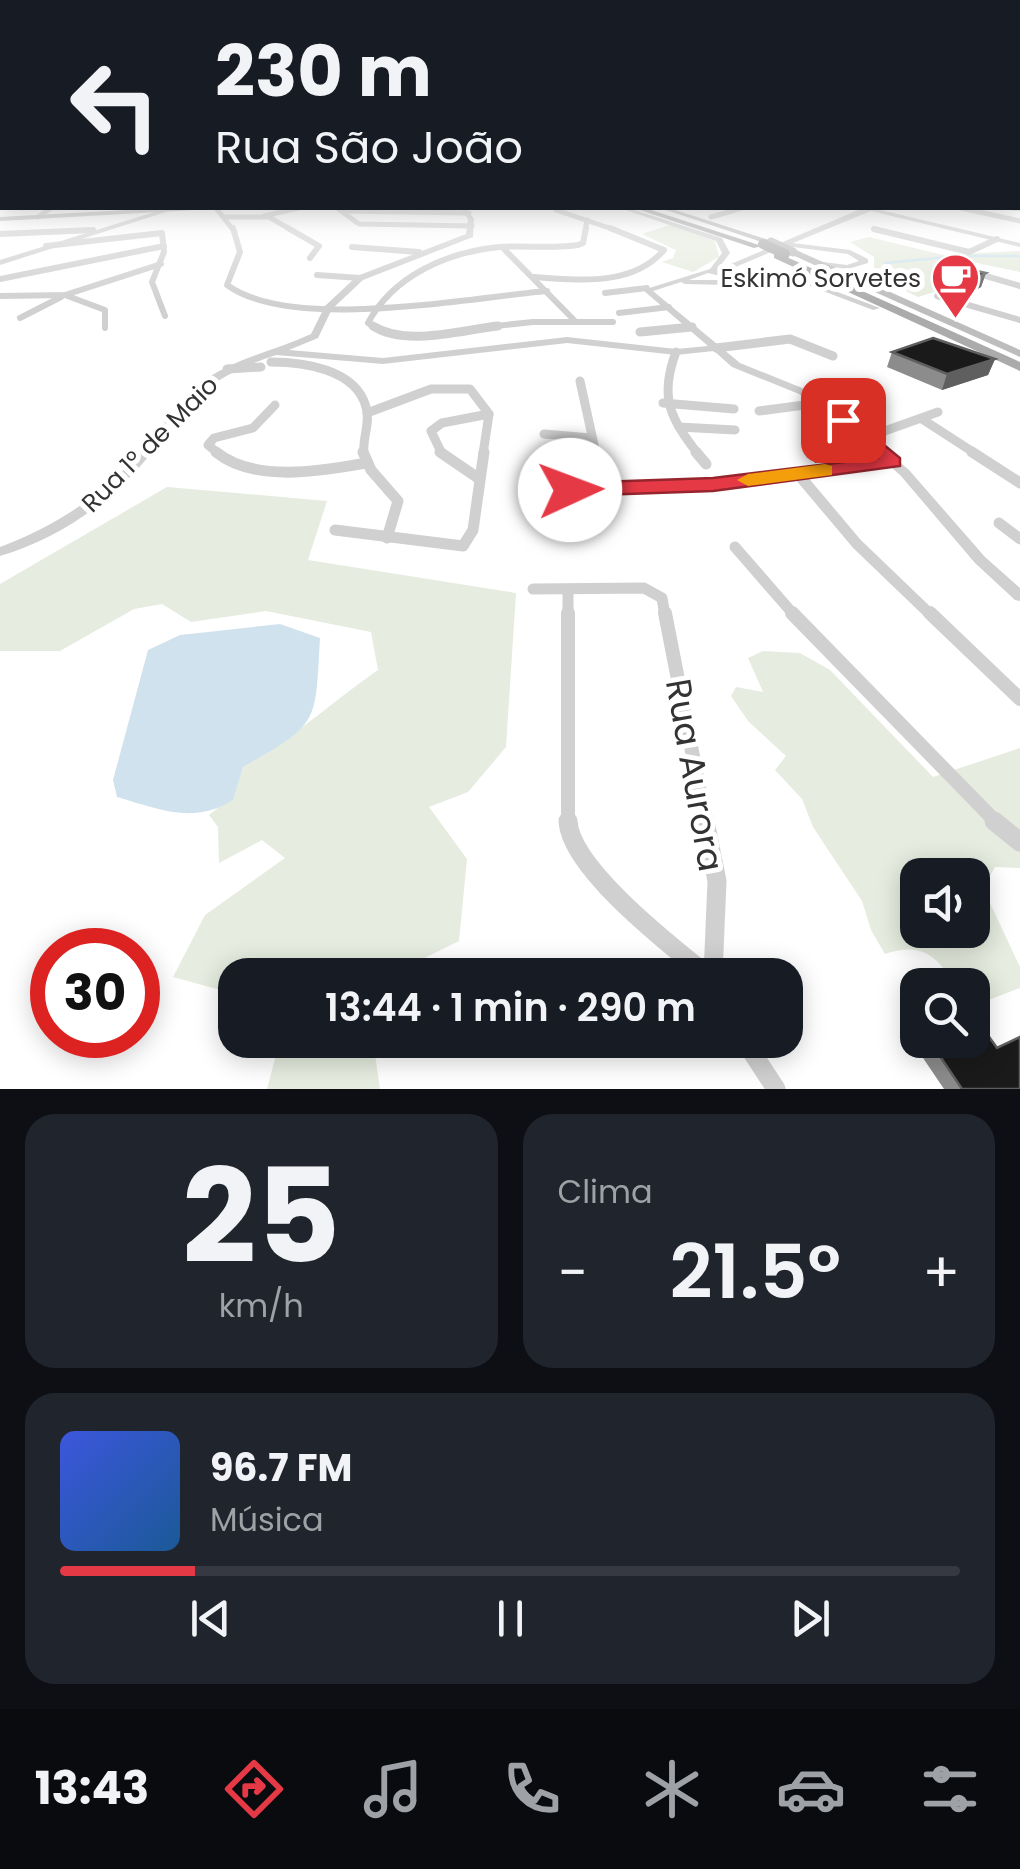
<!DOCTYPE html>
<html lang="pt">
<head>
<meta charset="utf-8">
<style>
	body { margin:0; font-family:Poppins,sans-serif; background:#20242c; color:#f1f3f6; height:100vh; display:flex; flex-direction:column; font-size:38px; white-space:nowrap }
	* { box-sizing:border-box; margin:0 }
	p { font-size:32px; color:#9ea1a6 }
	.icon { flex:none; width:55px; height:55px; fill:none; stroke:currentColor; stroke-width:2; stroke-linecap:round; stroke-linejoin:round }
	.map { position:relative; height:1089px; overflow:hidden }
	.drawer { display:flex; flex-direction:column; gap:25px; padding:25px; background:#0d0f14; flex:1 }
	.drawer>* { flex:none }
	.hud { position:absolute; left:0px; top:0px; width:1020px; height:210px; box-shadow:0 5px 25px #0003; background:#171b24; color:#f1f3f6; overflow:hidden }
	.tools { position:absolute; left:900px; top:858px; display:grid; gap:20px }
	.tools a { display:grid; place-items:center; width:90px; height:90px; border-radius:20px; background:#171b24; box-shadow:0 5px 25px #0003; font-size:50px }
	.speed { position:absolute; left:30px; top:928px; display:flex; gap:20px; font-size:50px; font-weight:700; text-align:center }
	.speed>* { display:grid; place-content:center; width:130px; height:130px; border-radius:50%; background:#171b24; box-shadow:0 5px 25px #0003; line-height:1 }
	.speed .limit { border:15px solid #d22; background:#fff; color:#111 }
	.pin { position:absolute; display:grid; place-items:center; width:85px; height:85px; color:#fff; margin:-42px; border-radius:20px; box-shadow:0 5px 15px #0006 }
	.me { position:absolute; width:110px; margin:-55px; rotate:88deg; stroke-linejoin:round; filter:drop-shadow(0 0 8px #0008) }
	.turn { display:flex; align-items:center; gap:35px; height:210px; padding:0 50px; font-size:45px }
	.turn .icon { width:130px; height:130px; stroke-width:2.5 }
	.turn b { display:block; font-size:70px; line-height:85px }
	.big { font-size:75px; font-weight:600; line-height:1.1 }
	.drawer .widget { flex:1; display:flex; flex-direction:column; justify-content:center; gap:15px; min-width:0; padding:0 35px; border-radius:30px; background:#20242c }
	.drawer .dial { align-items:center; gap:0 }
	.dial b { font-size:130px; line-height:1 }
	.song { display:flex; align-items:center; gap:30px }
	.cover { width:120px; height:120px; border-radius:15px; background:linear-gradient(135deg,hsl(230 70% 55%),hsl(210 70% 35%)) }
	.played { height:10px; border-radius:5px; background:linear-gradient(90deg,#e63946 15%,#363941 15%) }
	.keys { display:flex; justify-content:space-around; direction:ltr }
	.heat { display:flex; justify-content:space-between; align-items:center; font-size:55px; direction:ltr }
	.drawer .tiles { flex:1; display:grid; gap:25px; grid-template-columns:1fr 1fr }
	.widget:last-child { grid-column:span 2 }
	.trip { position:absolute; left:218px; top:958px; width:585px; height:100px; border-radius:30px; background:#171b24; box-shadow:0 5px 25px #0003; font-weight:600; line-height:100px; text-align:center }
	.dock { display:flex; height:160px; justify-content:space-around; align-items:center; background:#090b0e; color:#9ea1a6 }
	.dock .icon { width:70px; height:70px }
	.dock .active { color:#e63946 }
	.dock b { font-size:45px; color:#f1f3f6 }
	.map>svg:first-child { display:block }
	.green { fill:#e6ecdf; fill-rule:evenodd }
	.water { fill:#cfe2ee }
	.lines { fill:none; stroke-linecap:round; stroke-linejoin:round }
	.stream { stroke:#cfe2ee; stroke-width:2.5 }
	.river { fill:#cfe2ee; fill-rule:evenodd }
	.minor-far5 { stroke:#d0d0d0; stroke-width:5 }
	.minor-far4 { stroke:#d0d0d0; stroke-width:6 }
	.minor-far3 { stroke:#d0d0d0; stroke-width:9 }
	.minor-far2 { stroke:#d0d0d0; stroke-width:11 }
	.minor-far1 { stroke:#d0d0d0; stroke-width:14 }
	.minor { stroke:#d0d0d0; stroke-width:19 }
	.tertiary { fill:#d0d0d0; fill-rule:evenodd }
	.secondary { fill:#bdbdbd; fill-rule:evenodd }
	.primary { fill:#ababab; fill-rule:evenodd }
	.secondary-bridge { stroke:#bdbdbd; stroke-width:9 }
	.primary-bridge { stroke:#ababab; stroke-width:10 }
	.wall { fill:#8c8c8c }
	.shaded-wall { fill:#5f5f5f }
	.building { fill:#1a1a1a; stroke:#5f5f5f; stroke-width:2.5 }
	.route { fill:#e63946; stroke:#96252e; stroke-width:2.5 }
	.slow { fill:#f59e0b }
	.labels { text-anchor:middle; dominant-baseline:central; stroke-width:10; stroke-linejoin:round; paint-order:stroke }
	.far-poi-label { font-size:25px; fill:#333; stroke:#fff; text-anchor:end }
	.far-street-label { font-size:25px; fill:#333; stroke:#fff }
	.near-street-label { font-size:35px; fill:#333; stroke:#fff }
</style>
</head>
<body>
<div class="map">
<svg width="1020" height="1089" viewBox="0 0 1020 1089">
	<rect width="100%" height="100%" fill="#fff"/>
	<g class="green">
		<path d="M673 224 715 241 719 257 693 272 662 262 673 258 676 250 642 234Z"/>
		<path d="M869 237 943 255 1020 251V272L967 261 949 270 968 282 918 297 874 275V257L850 242Z"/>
		<path d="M167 487 327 501 308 560 516 593 506 747 468 792 429 807 467 859 459 941 390 975H235V994L173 977 205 915 285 858 262 840 219 863 218 827 209 815 234 795 243 767C292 739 332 702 378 670L371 632 266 611 191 622 162 604 134 609 60 651H0V584Z"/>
		<path d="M763 651 800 653 830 670 933 777 1020 748V868L995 867 983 888 1020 967V988L973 1006 972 985H953C939 954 918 942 885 954L871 930 862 901 813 827 802 799 775 770 786 756 748 721 731 696 736 687 763 692 748 658ZM918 875H972V930H918Z"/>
		<path d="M280 1040H373L380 1089H267Z"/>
	</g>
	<path class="water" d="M280 624 320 638C315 723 321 723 243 767L233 800C193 825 159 809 117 797L113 780 148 650 180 635Z"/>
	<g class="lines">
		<g class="stream">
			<path d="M967 256H1020"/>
			<path d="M885 263 958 256"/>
		</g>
		<rect class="river" x="1018" y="159" width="2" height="4"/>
		<g class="minor-far5">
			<path d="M216 208 234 231"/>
			<path d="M337 208 359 224 472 226"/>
			<path d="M961 208 1020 221"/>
			<path d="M1011 208 1020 209"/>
			<path d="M556 210 618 231"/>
			<path d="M343 211 469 213"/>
			<path d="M264 216 298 208"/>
			<path d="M38 217 51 208"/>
			<path d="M226 217H269L293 231"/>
			<path d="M711 217 742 208"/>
			<path d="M874 229 881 231"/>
			<path d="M75 231 93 230"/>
			<path d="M585 231 587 220"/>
		</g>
		<g class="minor-far4">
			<path d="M233 228 240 252 227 285C292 332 467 298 547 291"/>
			<path d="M288 228 319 246 310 258"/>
			<path d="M874 229 969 252 997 239"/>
			<path d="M0 234 93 230"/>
			<path d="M46 246 162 233 164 252 152 282 165 316"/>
			<path d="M352 247 419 252"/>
			<path d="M502 247 574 320"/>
			<path d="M967 260 955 267 1020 286"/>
			<path d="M317 275 360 278"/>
			<path d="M534 277C578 280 632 287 664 250L610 228"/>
			<path d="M0 279 164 246"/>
			<path d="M605 293 647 288"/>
			<path d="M65 295 105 310V328"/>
			<path d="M0 296 65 295 161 264"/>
			<path d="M937 296 1020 320"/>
			<path d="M619 313 669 307"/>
			<path d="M20 318 61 297"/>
			<path d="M376 328 368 323C393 276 447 252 499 247 525 245 552 249 578 245L583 243 586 228"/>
			<path d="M476 328 533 322H613"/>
			<path d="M677 328 692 327"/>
		</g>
		<g class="minor-far3">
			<path d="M373 326C406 347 461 330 498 326"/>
			<path d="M640 332 692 327"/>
			<path d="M716 348 790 339 833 356"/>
			<path d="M676 352C659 397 670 418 698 454"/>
			<path d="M271 362C303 362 356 369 366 407 371 422 362 438 364 454"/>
			<path d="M227 369 261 367"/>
			<path d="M580 381 596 454"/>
			<path d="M663 403 734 409"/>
			<path d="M759 411 820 403"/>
			<path d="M367 413 431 389H470L489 414 483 454"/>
			<path d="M922 419 976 454"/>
			<path d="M679 427 735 430"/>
			<path d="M544 434 591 438"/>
			<path d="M865 438 938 412"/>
			<path d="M219 454 208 445 214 438 253 428 275 405"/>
			<path d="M442 454 431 431 442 423 489 414"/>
		</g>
		<g class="minor-far2">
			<path d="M216 452C254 483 321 471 366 463"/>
			<path d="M363 452 371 470 398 501 387 538"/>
			<path d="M440 452 478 478"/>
			<path d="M595 452 606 488"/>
			<path d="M696 452 706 464"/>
			<path d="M972 452 1020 483"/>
			<path d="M798 474 857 544 932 616"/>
			<path d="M535 491 713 485 893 462"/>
			<path d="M999 523 1020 539"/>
			<path d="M335 530 463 546 473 530 484 452"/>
			<path d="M735 547 795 616"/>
			<path d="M533 589 644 588 662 598 665 616"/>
			<path d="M568 590V616"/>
		</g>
		<g class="minor-far1">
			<path d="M568 613V823"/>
			<path d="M665 613 706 823"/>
			<path d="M792 613 997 823"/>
			<path d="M930 613 1020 699"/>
		</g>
		<g class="minor">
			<path d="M568 821C570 868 671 946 707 975"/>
			<path d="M705 821 717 881 713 975"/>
			<path d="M994 821 1020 842"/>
			<path d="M744 1040 776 1089"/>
		</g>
		<g class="tertiary">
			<path d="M460 208H466L474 219 473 237 363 280 332 309 318 338 289 350 383 358 567 337 676 349 708 346 643 290 710 269 722 253 716 241 620 208H628L722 238 730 253 717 270 739 275 740 278 811 282 880 308 873 310 810 286 733 282 726 285 685 284 681 282 653 291 740 363 807 390 869 436 909 470 985 557 1020 588V601L1015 600 975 563 901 476 861 440 799 394 732 367 714 351 676 355 567 343 383 364 276 355C249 364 222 375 201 394 176 416 159 446 136 471 99 510 52 541 0 556V547C57 526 104 494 144 448 162 427 177 402 199 384 232 359 274 351 311 334L325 306 357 276 466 234 468 219ZM708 273 729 278 724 280H689Z"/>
			<path d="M863 208H872L1020 243V247L871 211 793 243 850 250 868 259V263L848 269 818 265H815V261L847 265 859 261 848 254 785 246 726 271 719 269Z"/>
			<path d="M164 209 166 212 0 265V260Z"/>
		</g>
		<g class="secondary">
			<path d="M164 208H198L194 210 0 221V217Z"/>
			<path d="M660 208H669L775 242 768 244Z"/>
			<path d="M790 250H796L1020 350V357L790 254Z"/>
		</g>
		<g class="primary">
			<path d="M634 208H645L762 246 754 248Z"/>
			<path d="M774 254H780L1020 362V371L774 258Z"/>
		</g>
		<path class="secondary-bridge" d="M771 242 793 252"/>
		<path class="primary-bridge" d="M763 244 785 254"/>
	</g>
	<g class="wall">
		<path d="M986 273 981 287 970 293 955 290 960 276Z"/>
		<path d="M892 352 995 359 988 375 942 390 887 367Z"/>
		<path d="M814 435 851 444 847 457 815 463 806 451 809 439 813 438Z"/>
		<path d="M929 1040 963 1045 997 1048 1020 1089H944L919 1052Z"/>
	</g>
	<g class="shaded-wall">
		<path d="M986 273 981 287 970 293 975 279Z"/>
		<path d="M995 359 988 375 942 390 947 374Z"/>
		<path d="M851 444 847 457 815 463 819 450Z"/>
	</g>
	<g class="building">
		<path d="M972 270 986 273 975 279 960 276Z"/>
		<path d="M933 338 995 359 947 374 892 352Z"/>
		<path d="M814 435 843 436 851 444 819 450 809 439 817 438Z"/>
		<path d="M987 1034 997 1048 1020 1037V1089H962L929 1040H959L963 1045Z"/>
	</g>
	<linearGradient id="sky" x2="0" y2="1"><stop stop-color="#9ec6ea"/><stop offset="0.5" stop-color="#fff"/><stop offset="1" stop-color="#fff" stop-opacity="0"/></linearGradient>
	<rect width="1020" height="306" fill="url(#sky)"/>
	<path class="route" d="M836 417H850L900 458V466L713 491 570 496 560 490 570 483 713 478 877 458 836 424Z"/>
	<path class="slow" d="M825 464 832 466V475L748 486 737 480 748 474Z"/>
	<defs>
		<symbol id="cafe-pin" viewBox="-11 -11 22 30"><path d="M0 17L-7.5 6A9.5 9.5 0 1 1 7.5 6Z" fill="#e63946" stroke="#fff"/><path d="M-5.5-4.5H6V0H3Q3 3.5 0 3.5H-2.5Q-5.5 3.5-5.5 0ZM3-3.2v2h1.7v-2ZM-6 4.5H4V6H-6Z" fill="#fff"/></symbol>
	</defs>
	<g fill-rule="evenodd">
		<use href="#cafe-pin" x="928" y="250" width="55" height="75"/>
	</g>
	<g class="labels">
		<g class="far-poi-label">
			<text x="921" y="278">Eskimó Sorvetes</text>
		</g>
		<g class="far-street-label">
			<text transform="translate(150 444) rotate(-45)">Rua 1º de Maio</text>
		</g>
		<g class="near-street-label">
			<text transform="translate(695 775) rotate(80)">Rua Aurora</text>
		</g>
	</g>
</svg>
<div class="tools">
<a><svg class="icon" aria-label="sound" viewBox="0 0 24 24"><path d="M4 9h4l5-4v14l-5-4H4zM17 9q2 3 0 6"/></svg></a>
<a><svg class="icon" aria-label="search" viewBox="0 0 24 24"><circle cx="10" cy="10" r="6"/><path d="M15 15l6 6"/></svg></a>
</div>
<div class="speed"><div class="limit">30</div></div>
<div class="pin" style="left:843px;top:420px;background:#d93025"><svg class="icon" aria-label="arrive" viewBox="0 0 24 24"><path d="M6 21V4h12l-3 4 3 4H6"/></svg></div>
<svg class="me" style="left:570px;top:490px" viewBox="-20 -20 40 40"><circle r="19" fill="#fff"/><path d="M0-13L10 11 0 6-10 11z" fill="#e63946"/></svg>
<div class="trip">13:44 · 1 min · 290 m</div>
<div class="hud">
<div class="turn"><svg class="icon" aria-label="left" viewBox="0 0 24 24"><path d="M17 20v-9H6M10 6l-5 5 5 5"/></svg><div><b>230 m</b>Rua São João</div></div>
</div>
</div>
<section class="drawer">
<div class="tiles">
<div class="widget dial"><b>25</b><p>km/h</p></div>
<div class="widget"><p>Clima</p>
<div class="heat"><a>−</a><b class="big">21.5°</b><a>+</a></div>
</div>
<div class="widget">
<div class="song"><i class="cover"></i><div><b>96.7 FM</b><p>Música</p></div></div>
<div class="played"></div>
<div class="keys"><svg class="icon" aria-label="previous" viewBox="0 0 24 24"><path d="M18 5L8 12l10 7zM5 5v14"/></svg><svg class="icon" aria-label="pause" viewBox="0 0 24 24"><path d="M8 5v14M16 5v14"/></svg><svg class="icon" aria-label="next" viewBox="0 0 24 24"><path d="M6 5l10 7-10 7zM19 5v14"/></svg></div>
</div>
</div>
</section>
<nav class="dock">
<b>13:43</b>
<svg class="icon active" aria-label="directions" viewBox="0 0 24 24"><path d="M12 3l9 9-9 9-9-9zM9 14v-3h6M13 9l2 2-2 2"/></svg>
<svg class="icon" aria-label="music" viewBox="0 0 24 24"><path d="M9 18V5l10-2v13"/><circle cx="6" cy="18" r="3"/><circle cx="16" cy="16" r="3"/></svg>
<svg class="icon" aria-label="phone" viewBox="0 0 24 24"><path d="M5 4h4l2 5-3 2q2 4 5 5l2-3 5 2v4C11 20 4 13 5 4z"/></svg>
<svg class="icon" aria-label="climate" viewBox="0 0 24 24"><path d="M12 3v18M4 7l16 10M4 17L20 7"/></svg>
<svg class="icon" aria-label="car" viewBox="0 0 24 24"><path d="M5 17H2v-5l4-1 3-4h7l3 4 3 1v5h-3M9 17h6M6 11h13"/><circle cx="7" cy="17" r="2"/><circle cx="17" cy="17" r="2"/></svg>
<svg class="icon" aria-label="filters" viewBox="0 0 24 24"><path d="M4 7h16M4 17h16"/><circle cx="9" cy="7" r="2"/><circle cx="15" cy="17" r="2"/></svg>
</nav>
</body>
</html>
